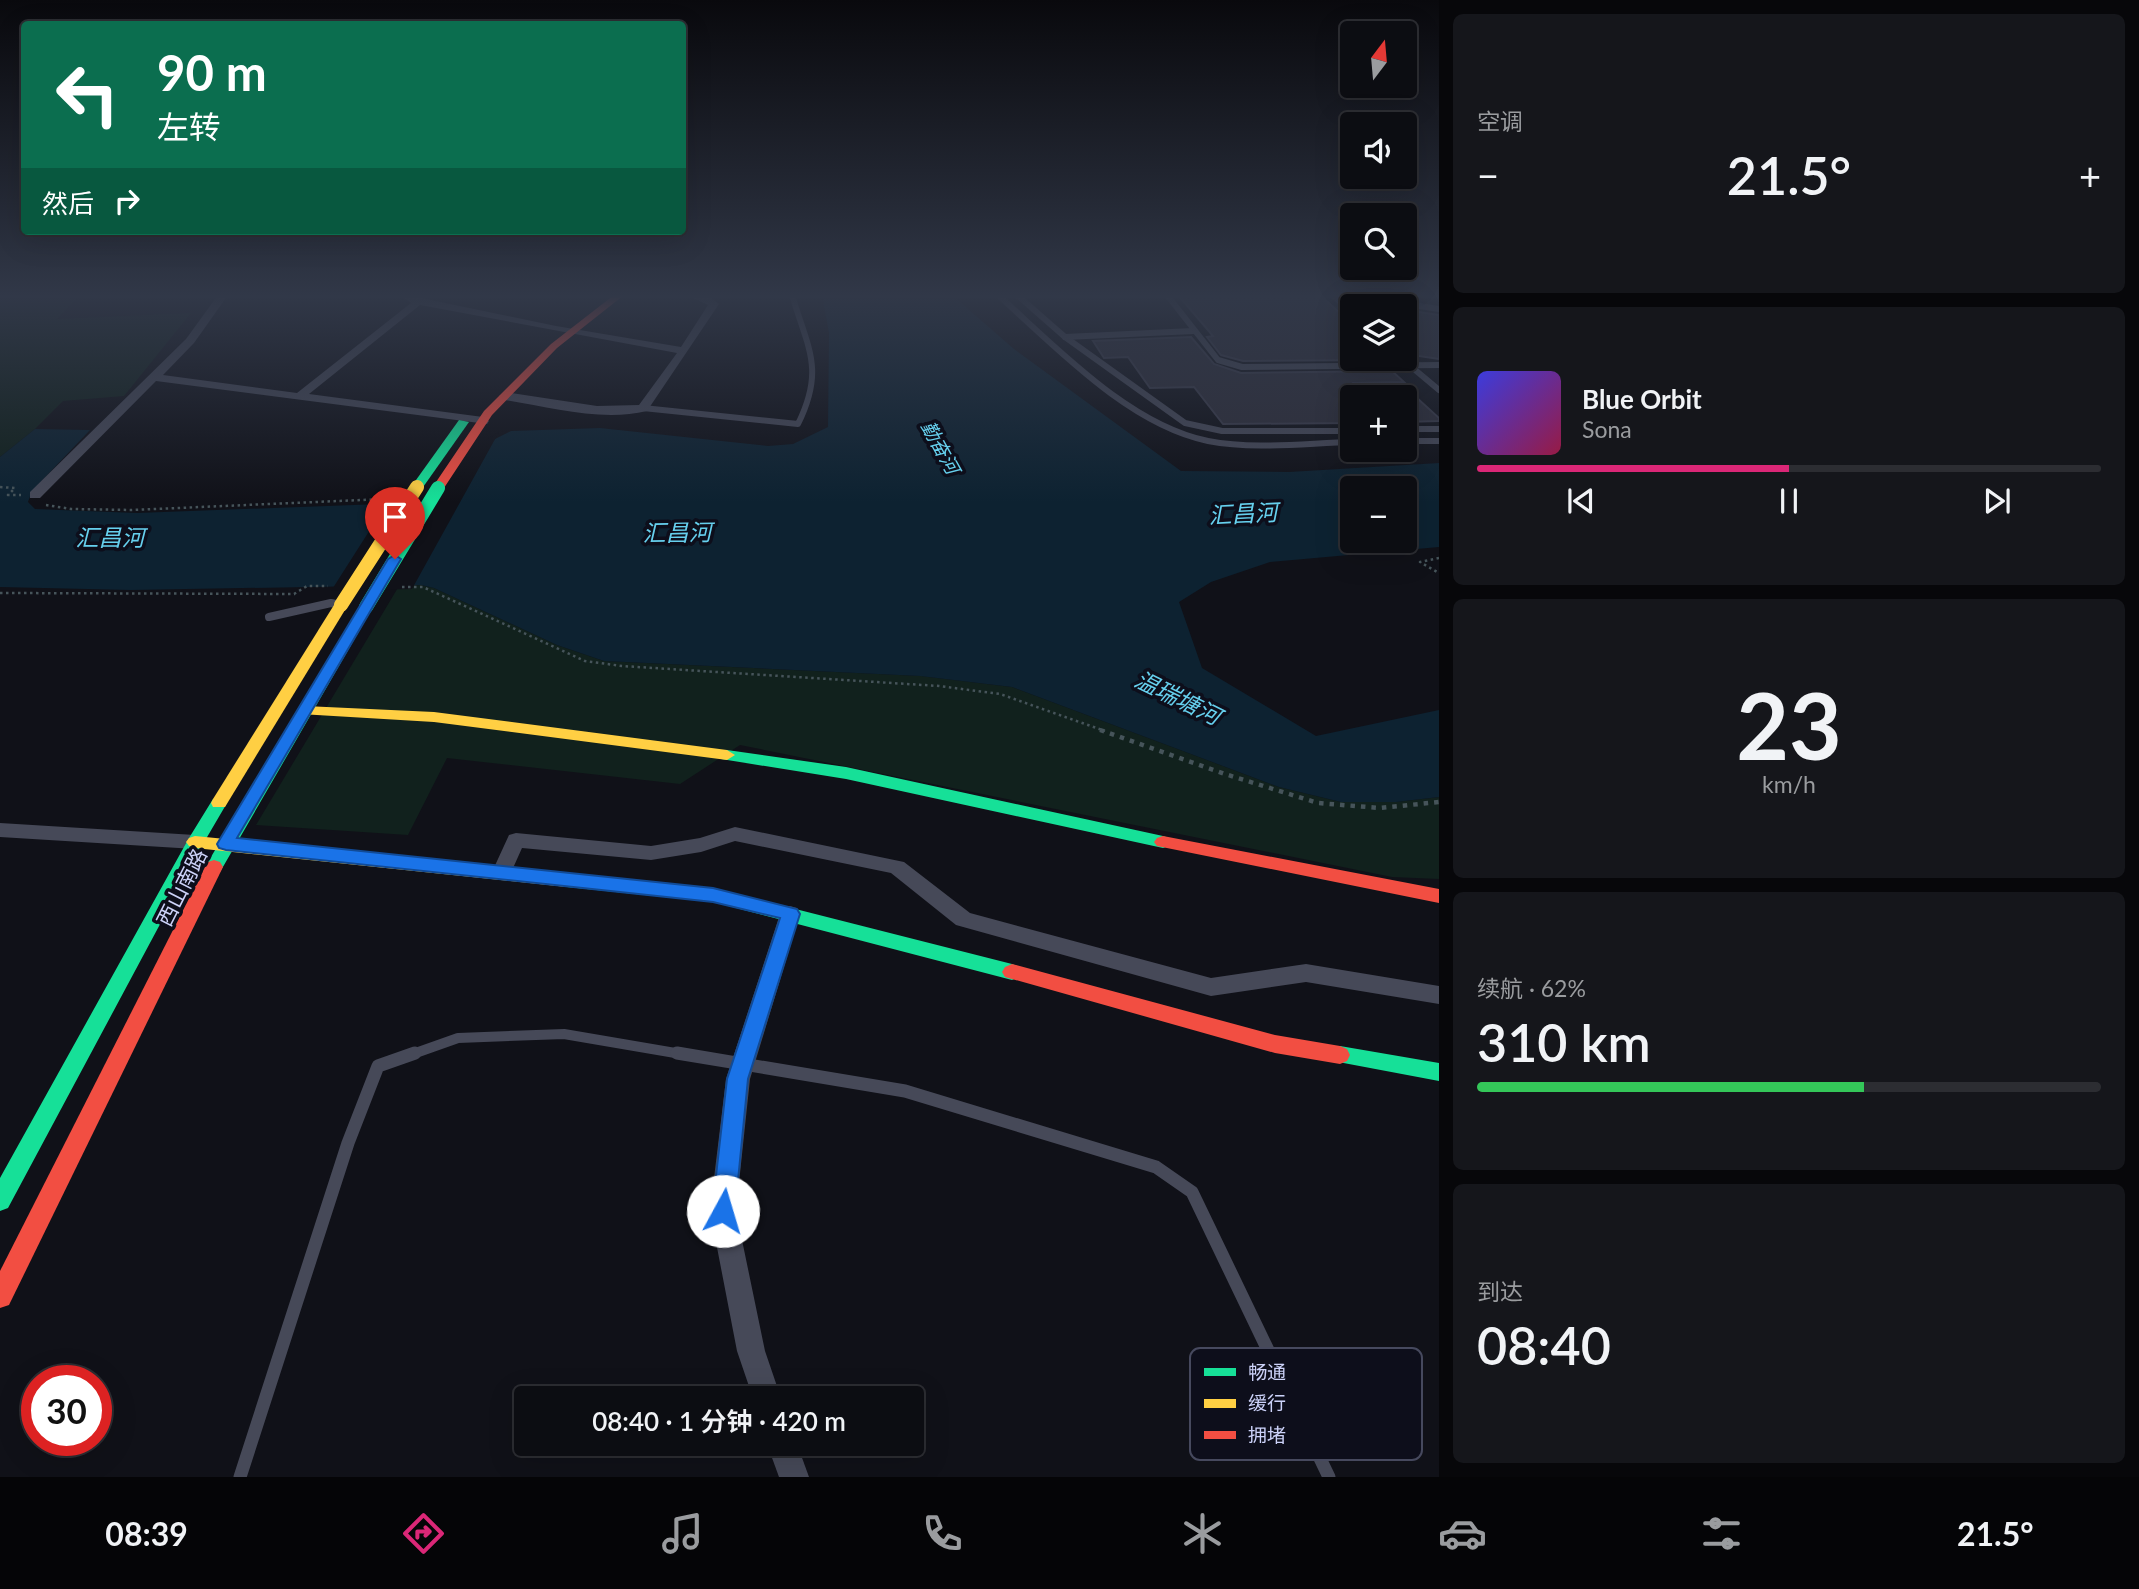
<!DOCTYPE html>
<html lang="zh">
<head>
<meta charset="utf-8">
<style>
	body { margin:0; font-family:Lato,"Noto Sans SC",sans-serif; background:#15161b; color:#f1f3f6; height:100vh; display:flex; flex-direction:column; font-size:26px; white-space:nowrap }
	* { box-sizing:border-box; margin:0 }
	p { font-size:23px; color:#9a9c9f }
	.icon { flex:none; width:38px; height:38px; fill:none; stroke:currentColor; stroke-width:2; stroke-linecap:round; stroke-linejoin:round }
	.map { position:relative; flex:1; overflow:hidden }
	.panel { display:flex; flex-direction:column; gap:14px; padding:14px; background:#07070a; width:700px }
	.panel>* { flex:none }
	.hud { position:absolute; left:21px; top:21px; width:665px; height:214px; border-radius:7px; box-shadow:0 7px 28px #0002,0 0 0 2px #2c2d32; background:#0b6e4f; color:#fff; overflow:hidden }
	.needle { width:46px; rotate:16deg }
	.buttons { position:absolute; left:1340px; top:21px; display:grid; gap:14px }
	.buttons a { display:grid; place-items:center; width:77px; height:77px; border-radius:7px; background:#0c0d12; box-shadow:0 7px 28px #0002,0 0 0 2px #2c2d32; font-size:35px }
	.speed { position:absolute; left:21px; top:1365px; display:flex; gap:14px; font-size:35px; font-weight:700; text-align:center }
	.speed>* { display:grid; place-content:center; width:91px; height:91px; border-radius:50%; background:#0c0d12; box-shadow:0 7px 28px #0002,0 0 0 2px #2c2d32; line-height:1 }
	.speed .limit { border:10px solid #d22; background:#fff; color:#111 }
	.pin { position:absolute; display:grid; place-items:center; width:60px; height:60px; color:#fff; margin:-72px -30px; border-radius:50% 50% 50% 0; rotate:-45deg; box-shadow:0 0 7px #0007 }
	.pin .icon { rotate:45deg }
	.me { position:absolute; width:77px; margin:-38px; rotate:6deg; stroke-linejoin:round; filter:drop-shadow(0 0 5px #0008) }
	.turn { display:flex; align-items:center; gap:24px; height:147px; padding:0 21px; font-size:32px }
	.turn .icon { width:91px; height:91px; stroke-width:2.5 }
	.turn b { display:block; font-size:49px; line-height:60px }
	.then { display:flex; align-items:center; height:66px; padding:0 21px; background:#0003; gap:14px; font-size:26px }
	.big { font-size:52px; font-weight:600; line-height:1.1 }
	.panel .tile { flex:1; display:flex; flex-direction:column; justify-content:center; gap:10px; min-width:0; padding:0 24px; border-radius:10px; background:#15161b }
	.panel .dial { align-items:center; gap:0 }
	.dial b { font-size:91px; line-height:1 }
	.song { display:flex; align-items:center; gap:21px }
	.cover { width:84px; height:84px; border-radius:10px; background:linear-gradient(135deg,hsl(240 70% 55%),hsl(340 70% 35%)) }
	.played { height:7px; border-radius:4px; background:linear-gradient(90deg,#db2777 50%,#2c2d32 50%) }
	.keys { display:flex; justify-content:space-around; direction:ltr }
	.heat { display:flex; justify-content:space-between; align-items:center; font-size:38px; direction:ltr }
	.charge { height:10px; border-radius:5px; background:linear-gradient(90deg,#34c759 62%,#2c2d32 0) }
	.trip { position:absolute; left:514px; top:1386px; width:410px; height:70px; border-radius:7px; background:#0c0d12; box-shadow:0 7px 28px #0002,0 0 0 2px #2c2d32; font-weight:600; line-height:70px; text-align:center }
	.dock { display:flex; height:112px; justify-content:space-around; align-items:center; background:#050507; color:#9a9c9f }
	.dock .icon { width:49px; height:49px }
	.dock .selected { color:#db2777 }
	.dock b { font-size:32px; color:#f1f3f6 }
	main { display:flex; flex:1; min-height:0 }
	.map>svg:first-child { display:block }
	.green { fill:#11211d }
	.water { fill:#0d2231; fill-rule:evenodd }
	.pier { fill:#101118 }
	.building { fill:#2e2e3a; stroke:#3b3c4b; stroke-width:2 }
	.lines { fill:none; stroke-linecap:round; stroke-linejoin:round }
	.path-far1 { stroke:#46545a; stroke-width:2.5; stroke-dasharray:2.5 3.5; stroke-linecap:butt }
	.path { stroke:#46545a; stroke-width:4.5; stroke-dasharray:4.5 6; stroke-linecap:butt }
	.lane-far3 { stroke:#464958; stroke-width:6 }
	.lane-far2 { stroke:#464958; stroke-width:8 }
	.lane-far1 { stroke:#464958; stroke-width:10 }
	.lane { stroke:#464958; stroke-width:13 }
	.street { fill:#464958; fill-rule:evenodd }
	.fast { fill:#16e098; fill-rule:evenodd }
	.slow { fill:#ffcf43; fill-rule:evenodd }
	.jam { fill:#f24e42; fill-rule:evenodd }
	.fast-bridge { stroke:#16e098; stroke-width:14 }
	.slow-bridge { stroke:#ffcf43; stroke-width:14 }
	.route { fill:#1a73e8; stroke:#114b97; stroke-width:2 }
	.labels { text-anchor:middle; dominant-baseline:central; stroke-width:7; stroke-linejoin:round; paint-order:stroke }
	.far-water-label { font-size:19px; font-style:italic; fill:#66d0ee; stroke:#0d0e1b }
	.street-label { font-size:21px; fill:#ccd2f9; stroke:#0d0e1b }
	.water-label { font-size:23px; font-style:italic; fill:#66d0ee; stroke:#0d0e1b }
	.key { fill:#0d0e1b; stroke:#46495e; stroke-width:2 }
	.key-label { font-size:19px; fill:#ccd2f9 }
</style>
</head>
<body>
<main>
<div class="map">
<svg width="1439" height="1477" viewBox="0 0 1439 1477">
	<rect width="100%" height="100%" fill="#101118"/>
	<g class="green">
		<path d="M0 295H80L57 319 191 313 124 396 63 401 35 429 0 457Z"/>
		<path d="M421 585 434 588 557 645 604 661 921 676 1012 687 1279 787 1341 802H1396L1439 797V879L1392 877 740 745 680 784 447 758 408 835 256 825 399 586Z"/>
	</g>
	<path class="water" d="M822 295H952L1014 349 1181 471 1289 472 1439 463V547L1270 562 1211 582 1179 602 1202 668 1316 736 1439 710V797L1396 802H1341L1279 787 1012 687 920 676 604 661 557 645 434 588 421 585 131 590 0 587V457L35 429 90 430 32 491 28 502 35 509 137 513 380 504 418 500 465 478 491 441 511 431 600 428 768 446 793 444 828 427 829 333ZM1353 488H1405V541H1353Z"/>
	<path class="pier" d="M499 432 412 589 331 591 389 500 418 496 441 489 463 475 472 458 489 438Z"/>
	<g class="building">
		<path d="M1178 295 1321 296 1353 325V359L1380 360 1243 361 1221 355 1207 337 1213 336Z"/>
		<path d="M1405 310 1439 315V359L1405 354Z"/>
		<path d="M1191 337 1214 364 1241 373 1392 371 1404 382 1353 383V423L1223 424 1194 387 1150 388 1128 357 1104 358 1093 341Z"/>
		<path d="M1405 387 1439 418V421L1405 422Z"/>
	</g>
	<g class="lines">
		<g class="path-far1">
			<path d="M0 487 15 488 8 495H21"/>
			<path d="M46 505 71 509 132 510 384 499"/>
			<path d="M1439 558 1420 562 1439 573"/>
			<path d="M402 587H423L585 661 622 666 939 686 1000 694 1105 731"/>
			<path d="M0 593 295 594"/>
			<path d="M294 594 307 586H328"/>
		</g>
		<path class="path" d="M1100 730 1225 774 1318 803 1380 808 1439 802"/>
		<g class="lane-far3">
			<path d="M998 295C1056 347 1129 425 1208 441 1255 450 1306 443 1353 442"/>
			<path d="M1017 295 1065 337 1185 423 1222 431H1353"/>
			<path d="M1167 295 1218 360 1242 367 1439 365"/>
			<path d="M1333 295 1353 314"/>
			<path d="M1349 295 1439 309"/>
			<path d="M1065 337 1193 331"/>
			<path d="M1402 359 1439 390"/>
			<path d="M643 408 798 424C825 369 808 349 792 295"/>
			<path d="M1405 429H1439"/>
			<path d="M1405 441H1439"/>
		</g>
		<path class="lane-far2" d="M269 617 331 603 341 605"/>
		<path class="lane-far1" d="M410 1055 458 1038 564 1034 687 1055"/>
		<g class="lane">
			<path d="M677 1053 905 1091 1156 1167 1192 1192 1329 1477"/>
			<path d="M240 1477 348 1143 378 1066 415 1053"/>
		</g>
		<g class="street">
			<path d="M218 295H228L194 343 163 375 297 393 411 303 404 298 407 295 556 326 681 347 708 305 687 295 709 296 719 304 647 411C601 422 551 407 505 400L499 396 505 392 597 406 639 405 677 353 420 305 309 394 483 417 489 421 487 424 156 381 40 498H30V492L186 339Z"/>
			<path d="M0 823 195 835 202 837 205 842 202 847 195 849 0 837Z"/>
			<path d="M735 827 904 862 970 913 1211 978 1306 964 1439 986V1004L1306 982 1211 996 956 925 891 873 735 841 701 852 651 860 522 848 509 877 502 879 495 877 492 872 509 835 516 833 651 846 700 838Z"/>
			<path d="M790 906 797 908 800 914 750 1079 736 1211 765 1351 781 1398H753L737 1351 710 1211 726 1079 780 914 783 908Z"/>
			<path d="M767 1444H797L809 1477H779Z"/>
		</g>
		<g class="fast">
			<path d="M459 420 469 422 421 490H413L411 487Z"/>
			<path d="M366 603 373 607 220 872H208L205 867 208 862 359 607Z"/>
			<path d="M727 750 846 767 1163 836 1169 838 1172 842 1169 846 1163 848 846 779 721 759 719 755 721 751Z"/>
			<path d="M219 797 225 799 227 803 203 844 8 1208 0 1211V1178L189 838 213 799Z"/>
			<path d="M567 873 713 888 1012 964 1019 967 1022 972 1019 977 1012 980 713 902 567 887 561 885 558 880 561 875Z"/>
			<path d="M1340 1046 1439 1063V1081L1333 1061 1330 1055 1333 1049Z"/>
		</g>
		<g class="slow">
			<path d="M341 601 348 605 225 807H213L211 803 213 799 334 605Z"/>
			<path d="M305 706 434 712 727 750 735 755 727 760 434 722 300 714 297 711Z"/>
			<path d="M195 836 567 873 573 875 576 880 573 885 567 887 195 848 189 846 186 842 189 838Z"/>
		</g>
		<g class="jam">
			<path d="M614 295H624L557 348 492 415 442 491H434L432 488 484 411 551 344Z"/>
			<path d="M1163 836 1439 889V903L1157 846 1154 842 1157 838Z"/>
			<path d="M214 860 220 862 223 867 9 1305 0 1308V1271L205 867 208 862Z"/>
			<path d="M1012 964 1275 1035 1340 1046 1347 1049 1350 1055 1347 1061 1340 1064 1275 1053 1005 977 1002 972 1005 967Z"/>
		</g>
		<path class="fast-bridge" d="M366 607 438 488"/>
		<path class="slow-bridge" d="M341 605 417 487"/>
	</g>
	<linearGradient id="sky" x2="0" y2="1"><stop stop-color="#09090d"/><stop offset="0.59" stop-color="#313848"/><stop offset="1" stop-color="#313848" stop-opacity="0"/></linearGradient>
	<rect width="1439" height="502" fill="url(#sky)"/>
	<path class="route" d="M395 555 401 559 237 838 713 888 797 909 800 914 748 1079 735 1211 731 1218 723 1222 715 1218 712 1211 727 1079 780 918 713 902 226 850 219 848 217 844 388 559Z"/>
	<g class="labels">
		<g class="far-water-label">
			<text transform="translate(941 447) rotate(61)">勤奋河</text>
		</g>
		<g class="street-label">
			<text transform="translate(181 887) rotate(-63)">西山南路</text>
		</g>
		<g class="water-label">
			<text transform="translate(1243 513) rotate(-3)">汇昌河</text>
			<text transform="translate(677 532) rotate(-1)">汇昌河</text>
			<text x="110" y="537">汇昌河</text>
			<text transform="translate(1178 697) rotate(26)">温瑞塘河</text>
		</g>
	</g>
	<rect x="1190" y="1348" width="232" height="112" rx="10" class="key"/>
	<rect x="1204" y="1368" width="32" height="8" fill="#16e098"/>
	<rect x="1204" y="1399" width="32" height="9" fill="#ffcf43"/>
	<rect x="1204" y="1431" width="32" height="8" fill="#f24e42"/>
	<g class="key-label">
		<text x="1248" y="1379">畅通</text>
		<text x="1248" y="1410">缓行</text>
		<text x="1248" y="1442">拥堵</text>
	</g>
</svg>
<div class="buttons">
<a><svg class="needle" viewBox="-14 -14 28 28"><path d="M0-13l5 13h-10z" fill="#e53935"/><path d="M0 13l5-13h-10z" fill="#9a9c9f"/></svg></a>
<a><svg class="icon" aria-label="sound" viewBox="0 0 24 24"><path d="M4 9h4l5-4v14l-5-4H4zM17 9q2 3 0 6"/></svg></a>
<a><svg class="icon" aria-label="search" viewBox="0 0 24 24"><circle cx="10" cy="10" r="6"/><path d="M15 15l6 6"/></svg></a>
<a><svg class="icon" aria-label="layers" viewBox="0 0 24 24"><path d="M12 4l9 5-9 5-9-5zM3 14l9 5 9-5"/></svg></a>
<a>+</a>
<a>−</a>
</div>
<div class="speed"><div class="limit">30</div></div>
<div class="pin" style="left:395px;top:559px;background:#d93025"><svg class="icon" aria-label="arrive" viewBox="0 0 24 24"><path d="M6 21V4h12l-3 4 3 4H6"/></svg></div>
<svg class="me" style="left:723px;top:1211px" viewBox="-20 -20 40 40"><circle r="19" fill="#fff"/><path d="M0-13L10 11 0 6-10 11z" fill="#1a73e8"/></svg>
<div class="trip">08:40 · 1 分钟 · 420 m</div>
<div class="hud">
<div class="turn"><svg class="icon" aria-label="left" viewBox="0 0 24 24"><path d="M17 20v-9H6M10 6l-5 5 5 5"/></svg><div><b>90 m</b>左转</div></div>
<div class="then">然后<svg class="icon" aria-label="right" viewBox="0 0 24 24"><path d="M7 20v-9h11M14 6l5 5-5 5"/></svg></div>
</div>
</div>
<section class="panel">
<div class="tile"><p>空调</p>
<div class="heat"><a>−</a><b class="big">21.5°</b><a>+</a></div>
</div>
<div class="tile">
<div class="song"><i class="cover"></i><div><b>Blue Orbit</b><p>Sona</p></div></div>
<div class="played"></div>
<div class="keys"><svg class="icon" aria-label="previous" viewBox="0 0 24 24"><path d="M18 5L8 12l10 7zM5 5v14"/></svg><svg class="icon" aria-label="pause" viewBox="0 0 24 24"><path d="M8 5v14M16 5v14"/></svg><svg class="icon" aria-label="next" viewBox="0 0 24 24"><path d="M6 5l10 7-10 7zM19 5v14"/></svg></div>
</div>
<div class="tile dial"><b>23</b><p>km/h</p></div>
<div class="tile"><p>续航 · 62%</p><b class="big">310 km</b><div class="charge"></div></div>
<div class="tile"><p>到达</p><b class="big">08:40</b></div>
</section>
</main>
<nav class="dock">
<b>08:39</b>
<svg class="icon selected" aria-label="directions" viewBox="0 0 24 24"><path d="M12 3l9 9-9 9-9-9zM9 14v-3h6M13 9l2 2-2 2"/></svg>
<svg class="icon" aria-label="music" viewBox="0 0 24 24"><path d="M9 18V5l10-2v13"/><circle cx="6" cy="18" r="3"/><circle cx="16" cy="16" r="3"/></svg>
<svg class="icon" aria-label="phone" viewBox="0 0 24 24"><path d="M5 4h4l2 5-3 2q2 4 5 5l2-3 5 2v4C11 20 4 13 5 4z"/></svg>
<svg class="icon" aria-label="climate" viewBox="0 0 24 24"><path d="M12 3v18M4 7l16 10M4 17L20 7"/></svg>
<svg class="icon" aria-label="car" viewBox="0 0 24 24"><path d="M5 17H2v-5l4-1 3-4h7l3 4 3 1v5h-3M9 17h6M6 11h13"/><circle cx="7" cy="17" r="2"/><circle cx="17" cy="17" r="2"/></svg>
<svg class="icon" aria-label="filters" viewBox="0 0 24 24"><path d="M4 7h16M4 17h16"/><circle cx="9" cy="7" r="2"/><circle cx="15" cy="17" r="2"/></svg>
<b>21.5°</b>
</nav>
</body>
</html>
